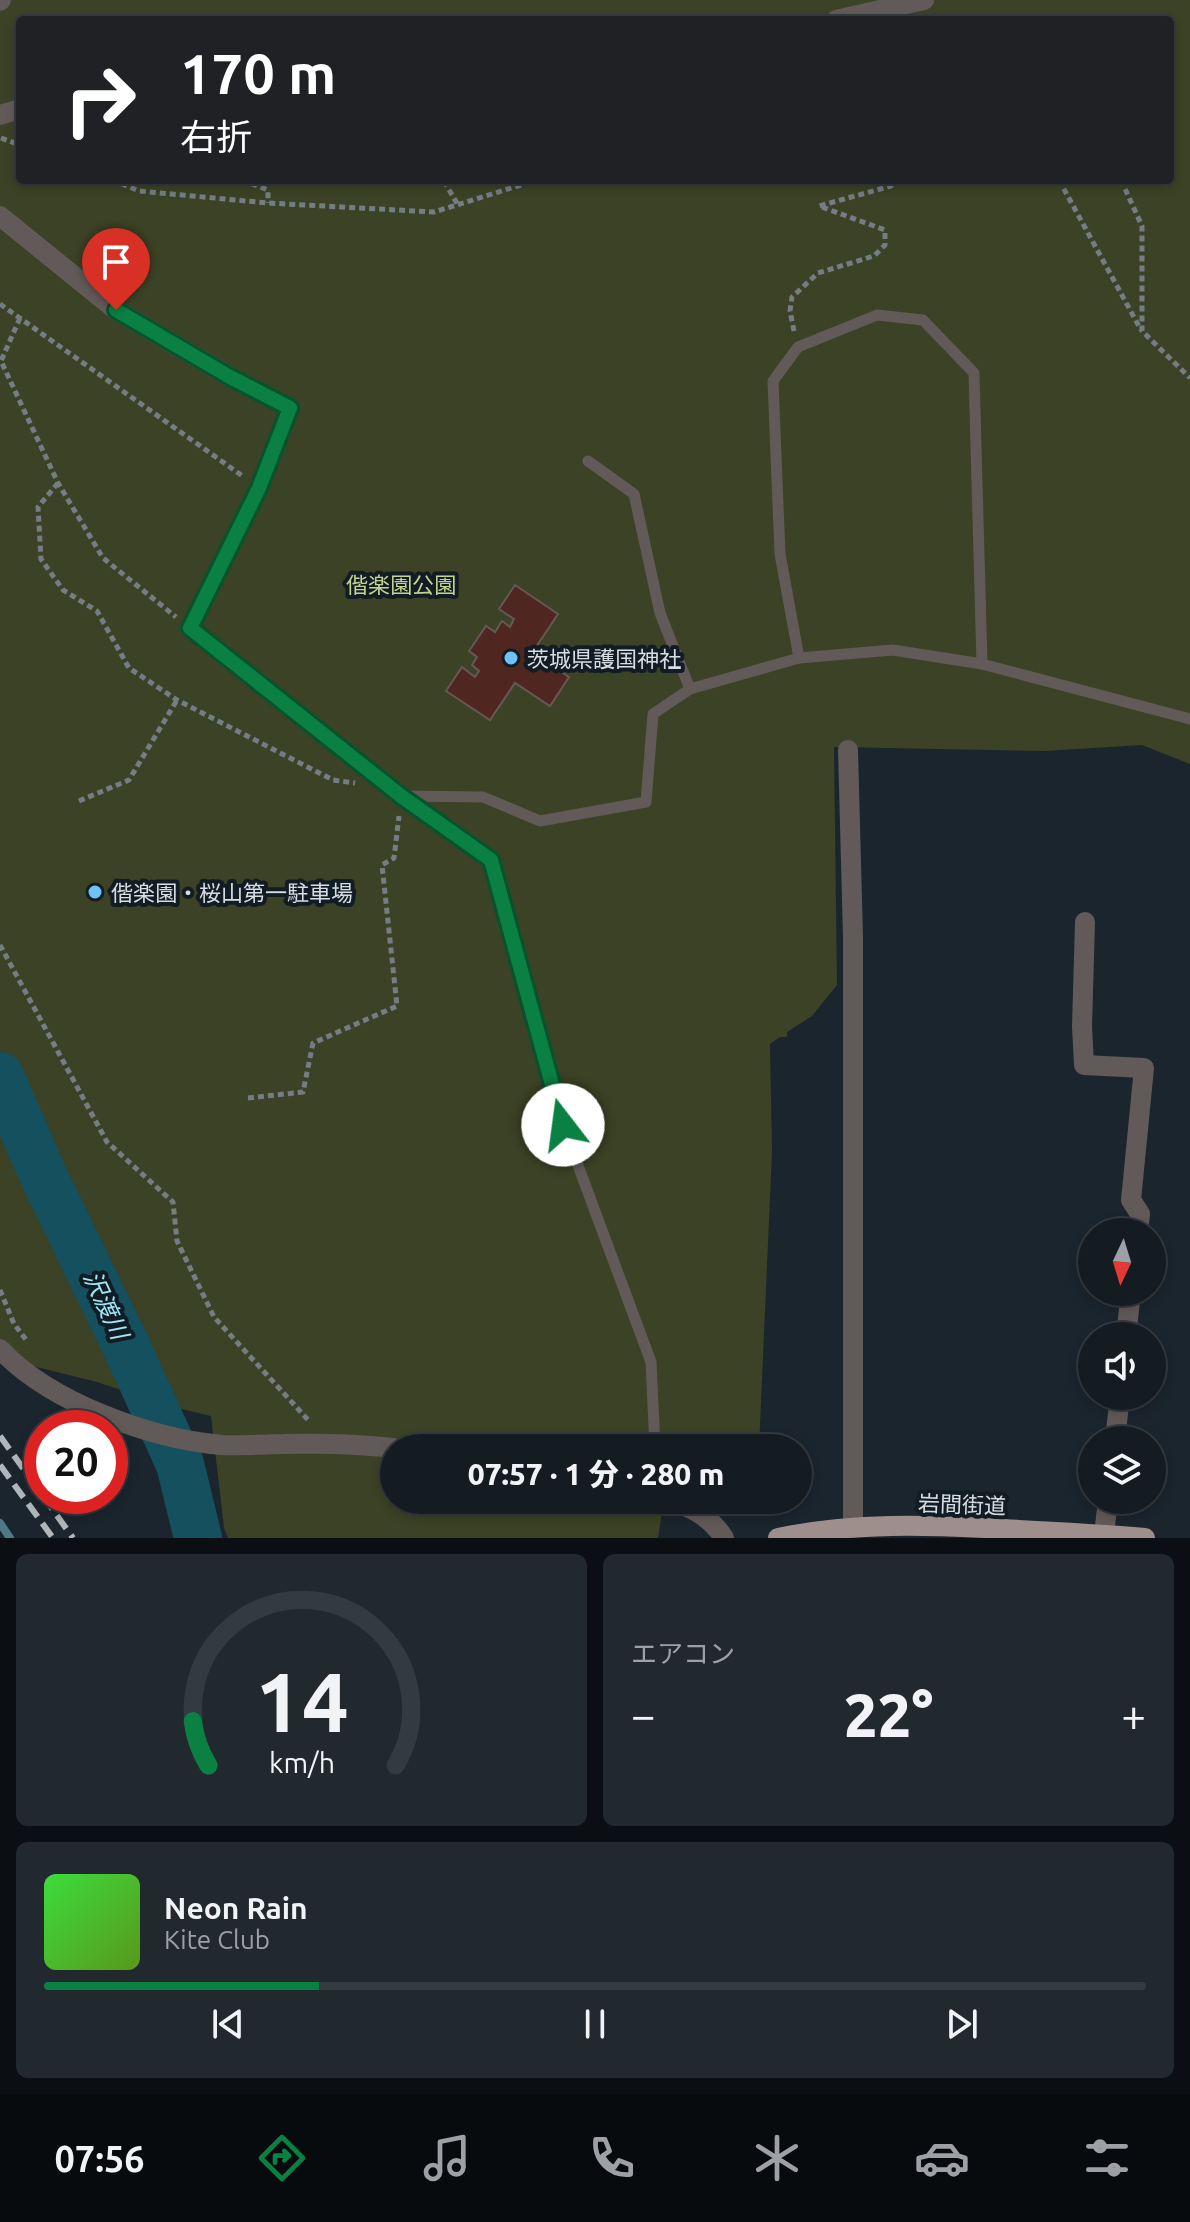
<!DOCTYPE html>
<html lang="ja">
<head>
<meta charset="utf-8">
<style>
	body { margin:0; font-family:Ubuntu,"Noto Sans JP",sans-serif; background:#21292f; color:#f1f3f6; height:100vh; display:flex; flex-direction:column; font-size:30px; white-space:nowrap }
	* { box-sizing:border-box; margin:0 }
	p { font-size:26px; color:#9da1a5 }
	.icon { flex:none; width:44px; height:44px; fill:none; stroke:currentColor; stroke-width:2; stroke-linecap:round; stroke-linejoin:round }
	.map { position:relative; height:1538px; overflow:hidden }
	.details { display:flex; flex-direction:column; gap:16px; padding:16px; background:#0b0f13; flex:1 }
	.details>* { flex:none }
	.top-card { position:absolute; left:16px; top:16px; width:1158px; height:168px; border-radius:8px; box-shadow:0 4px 12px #0003,0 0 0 2px #333a40; background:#202124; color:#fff; overflow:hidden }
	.needle { width:52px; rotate:184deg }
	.controls { position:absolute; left:1078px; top:1218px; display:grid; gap:16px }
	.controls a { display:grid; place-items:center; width:88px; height:88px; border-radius:50%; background:#141c22; box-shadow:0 4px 12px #0003,0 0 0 2px #333a40; font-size:40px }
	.speed { position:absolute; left:24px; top:1410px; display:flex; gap:16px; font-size:40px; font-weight:700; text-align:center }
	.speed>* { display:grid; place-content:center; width:104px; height:104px; border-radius:50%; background:#141c22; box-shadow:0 4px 12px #0003,0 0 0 2px #333a40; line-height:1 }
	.speed .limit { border:12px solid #d22; background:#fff; color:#111 }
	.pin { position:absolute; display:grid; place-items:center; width:68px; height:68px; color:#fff; margin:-82px -34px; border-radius:50% 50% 50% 0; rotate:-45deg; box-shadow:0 0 8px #0007 }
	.pin .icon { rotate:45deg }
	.me { position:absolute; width:88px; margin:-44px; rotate:345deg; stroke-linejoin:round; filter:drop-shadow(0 0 6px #0008) }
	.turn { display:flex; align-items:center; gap:28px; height:168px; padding:0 32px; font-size:36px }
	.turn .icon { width:104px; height:104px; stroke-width:2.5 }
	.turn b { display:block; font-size:56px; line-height:68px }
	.big { font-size:60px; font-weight:800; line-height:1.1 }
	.details .widget { flex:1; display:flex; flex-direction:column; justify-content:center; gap:12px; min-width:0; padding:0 28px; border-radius:12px; background:#21292f }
	.details .dial { align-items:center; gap:0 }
	.dial svg { height:208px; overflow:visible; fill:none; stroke:#333a40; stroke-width:7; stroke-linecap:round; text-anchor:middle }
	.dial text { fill:#f1f3f6; stroke:none }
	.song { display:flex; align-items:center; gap:24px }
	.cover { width:96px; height:96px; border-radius:12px; background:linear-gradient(135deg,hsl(120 70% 55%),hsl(90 70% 35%)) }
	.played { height:8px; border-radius:4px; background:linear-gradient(90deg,#0b8043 25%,#333a40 25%) }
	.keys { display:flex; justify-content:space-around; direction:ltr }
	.heat { display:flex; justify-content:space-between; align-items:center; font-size:44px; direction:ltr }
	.details .tiles { flex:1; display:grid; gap:16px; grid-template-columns:1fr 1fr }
	.widget:last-child { grid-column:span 2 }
	.trip { position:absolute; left:380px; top:1434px; width:432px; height:80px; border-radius:40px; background:#141c22; box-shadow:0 4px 12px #0003,0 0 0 2px #333a40; font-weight:800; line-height:80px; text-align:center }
	.dock { display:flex; height:128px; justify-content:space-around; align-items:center; background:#080b0e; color:#9da1a5 }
	.dock .icon { width:56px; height:56px }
	.dock .active { color:#0b8043 }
	.dock b { font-size:36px; color:#f1f3f6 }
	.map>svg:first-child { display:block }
	.green { fill:#3c4225; fill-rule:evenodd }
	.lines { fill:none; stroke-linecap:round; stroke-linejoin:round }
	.stream { stroke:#4e7a85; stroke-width:8 }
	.river { stroke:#14505d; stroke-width:48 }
	.building { fill:#4f2620; stroke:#675754; stroke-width:2 }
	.path { stroke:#757d84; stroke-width:5; stroke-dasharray:6 4; stroke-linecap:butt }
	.service { stroke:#615a58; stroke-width:11 }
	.minor { stroke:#615a58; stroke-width:20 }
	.tertiary { stroke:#615a58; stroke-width:20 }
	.primary { stroke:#9e8f8d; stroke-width:20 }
	.rail { stroke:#afb6bc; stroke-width:6; stroke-dasharray:16 8; stroke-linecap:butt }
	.route-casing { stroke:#07532c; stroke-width:20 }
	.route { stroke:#0b8043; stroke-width:14 }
	.poi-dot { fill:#70c1f4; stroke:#121c24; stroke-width:3 }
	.labels { text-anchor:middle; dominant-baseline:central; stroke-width:8; stroke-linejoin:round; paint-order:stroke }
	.park-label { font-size:22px; fill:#c4d38e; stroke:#121c24 }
	.poi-label { font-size:22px; fill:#d7dde3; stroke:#121c24; text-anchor:start }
	.street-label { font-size:22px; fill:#d7dde3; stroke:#121c24 }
	.water-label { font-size:24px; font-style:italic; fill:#a0e6f8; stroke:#121c24 }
</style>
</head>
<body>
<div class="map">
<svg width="1190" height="1538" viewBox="0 0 1190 1538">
	<rect width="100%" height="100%" fill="#1b252d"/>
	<path class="green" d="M0 0H1190V764L1142 745 1045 751 834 747 837 985 812 1016 787 1032V1037H780L770 1044 772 1152 759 1448H394V1500H664L658 1538H228L224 1528 211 1416 170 1406 97 1382 0 1358ZM20 20H1170V180H20Z"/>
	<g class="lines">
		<path class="stream" d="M0 1523 10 1538"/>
		<path class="river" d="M0 1076 44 1177 127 1348 180 1464 198 1538"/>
	</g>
	<path class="building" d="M515 585 558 614 532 653 569 677 550 706 515 683 490 720 446 691 462 667 475 677 479 671 472 665 477 657 469 651 486 626 495 632 502 621 510 627 514 619 499 609Z"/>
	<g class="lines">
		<g class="path">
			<path d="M1 138 20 145"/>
			<path d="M112 180 139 191 268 203 434 212 537 180"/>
			<path d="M242 180 268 190V203"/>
			<path d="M345 180 346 183H445L458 205"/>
			<path d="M1059 180 1141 330"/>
			<path d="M1121 180 1142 226V331L1190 378"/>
			<path d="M0 304 244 477"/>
			<path d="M20 318 1 361 58 483 103 558 176 617"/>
			<path d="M794 331 790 311 792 297 818 273 874 256 885 245V230L819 206 891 186 893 180"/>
			<path d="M58 483 38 507 41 559 63 590 97 611 129 668 177 700 333 780 355 783"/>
			<path d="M79 801 129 780 177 700"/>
			<path d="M0 945 107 1142 173 1202 177 1241 214 1317 310 1422"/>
			<path d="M248 1098 303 1092 313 1043 397 1006 382 865 394 858 399 816"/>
			<path d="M0 1290 14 1324 27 1341"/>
		</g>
		<g class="service">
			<path d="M230 377 290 408 259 488 190 628 401 796 491 860 563 1125 651 1362 655 1448"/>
			<path d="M588 461 634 494 660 613 690 689"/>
			<path d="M799 658 780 554 773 381 798 347 877 315 923 320 974 373 982 664"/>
			<path d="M402 796 483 797 540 821 646 802 653 714 690 689 799 658 893 650 982 664 1190 719"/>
		</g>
		<g class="minor">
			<path d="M0 1 1 0"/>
			<path d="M0 216 116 310 230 377"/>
			<path d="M848 750 853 937V1526"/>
			<path d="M1085 922 1082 1027 1084 1065 1144 1068 1131 1200 1140 1214 1138 1232"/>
			<path d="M1126 1336 1131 1292"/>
			<path d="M1115 1440 1120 1396"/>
			<path d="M1104 1535 1108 1500"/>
		</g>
		<g class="tertiary">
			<path d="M836 20 924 0"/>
			<path d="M0 115 20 109"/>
			<path d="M0 1349C49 1402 151 1439 222 1445 242 1446 263 1444 284 1444 320 1443 357 1444 394 1448"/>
			<path d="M668 1500C691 1507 711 1517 724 1538"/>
		</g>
		<path class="primary" d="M778 1538C853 1522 929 1525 1004 1529 1051 1532 1098 1534 1145 1538"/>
		<g class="rail">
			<path d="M0 1436 42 1495"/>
			<path d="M0 1465 53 1538"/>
			<path d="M43 1496 73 1538"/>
		</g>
	</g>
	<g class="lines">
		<defs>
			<path id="route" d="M116 310 230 377 290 408 259 488 190 628 401 796 491 860 563 1125"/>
		</defs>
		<use href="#route" class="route-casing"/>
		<use href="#route" class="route"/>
	</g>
	<g class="poi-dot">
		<circle cx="511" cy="658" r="8"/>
		<circle cx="95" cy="892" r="8"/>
	</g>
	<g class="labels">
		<g class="park-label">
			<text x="401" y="584">偕楽園公園</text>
		</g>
		<g class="poi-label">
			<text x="527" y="658">茨城県護国神社</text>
			<text x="111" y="892">偕楽園・桜山第一駐車場</text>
		</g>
		<g class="street-label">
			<text transform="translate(962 1504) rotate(2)">岩間街道</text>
		</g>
		<g class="water-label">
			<text transform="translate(106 1305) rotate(65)">沢渡川</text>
		</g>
	</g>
</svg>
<div class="controls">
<a><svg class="needle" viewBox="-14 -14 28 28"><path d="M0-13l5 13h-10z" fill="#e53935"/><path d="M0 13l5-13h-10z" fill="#9da1a5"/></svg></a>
<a><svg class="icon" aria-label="sound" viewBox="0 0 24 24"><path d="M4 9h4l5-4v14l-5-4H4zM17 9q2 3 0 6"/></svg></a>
<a><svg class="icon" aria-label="layers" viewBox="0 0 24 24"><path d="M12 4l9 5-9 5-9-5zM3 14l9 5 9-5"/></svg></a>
</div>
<div class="speed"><div class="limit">20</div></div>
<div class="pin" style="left:116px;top:310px;background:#d93025"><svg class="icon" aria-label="arrive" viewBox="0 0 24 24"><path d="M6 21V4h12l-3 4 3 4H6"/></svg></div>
<svg class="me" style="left:563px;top:1125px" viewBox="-20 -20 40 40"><circle r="19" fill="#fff"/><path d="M0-13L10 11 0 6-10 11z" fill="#0b8043"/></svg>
<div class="trip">07:57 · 1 分 · 280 m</div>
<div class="top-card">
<div class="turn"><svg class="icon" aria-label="right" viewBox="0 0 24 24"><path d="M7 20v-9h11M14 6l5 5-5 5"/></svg><div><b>170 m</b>右折</div></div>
</div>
</div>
<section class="details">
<div class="tiles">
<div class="widget dial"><svg viewBox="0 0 100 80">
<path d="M14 69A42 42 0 1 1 86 69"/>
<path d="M14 69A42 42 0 0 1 8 52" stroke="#0b8043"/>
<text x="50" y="56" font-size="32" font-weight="700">14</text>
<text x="50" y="72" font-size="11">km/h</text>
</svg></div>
<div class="widget"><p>エアコン</p>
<div class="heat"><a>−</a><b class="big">22°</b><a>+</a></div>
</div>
<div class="widget">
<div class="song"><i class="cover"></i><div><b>Neon Rain</b><p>Kite Club</p></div></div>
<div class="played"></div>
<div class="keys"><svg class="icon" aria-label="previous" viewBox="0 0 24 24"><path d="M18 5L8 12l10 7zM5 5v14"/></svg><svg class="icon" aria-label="pause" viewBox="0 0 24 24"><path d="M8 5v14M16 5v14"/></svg><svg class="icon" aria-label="next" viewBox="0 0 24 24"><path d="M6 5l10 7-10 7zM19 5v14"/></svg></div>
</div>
</div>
</section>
<nav class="dock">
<b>07:56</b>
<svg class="icon active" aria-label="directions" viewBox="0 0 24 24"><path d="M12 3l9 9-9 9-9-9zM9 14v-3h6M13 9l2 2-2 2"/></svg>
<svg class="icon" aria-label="music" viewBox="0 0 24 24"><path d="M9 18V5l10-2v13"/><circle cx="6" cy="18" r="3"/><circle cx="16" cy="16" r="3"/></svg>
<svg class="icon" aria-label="phone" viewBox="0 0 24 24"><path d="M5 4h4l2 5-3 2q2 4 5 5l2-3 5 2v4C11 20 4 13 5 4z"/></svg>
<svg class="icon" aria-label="climate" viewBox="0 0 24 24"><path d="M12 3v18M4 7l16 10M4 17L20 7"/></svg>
<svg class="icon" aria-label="car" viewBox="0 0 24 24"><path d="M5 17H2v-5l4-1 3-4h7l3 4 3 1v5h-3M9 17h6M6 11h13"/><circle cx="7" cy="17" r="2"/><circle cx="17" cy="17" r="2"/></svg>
<svg class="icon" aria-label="filters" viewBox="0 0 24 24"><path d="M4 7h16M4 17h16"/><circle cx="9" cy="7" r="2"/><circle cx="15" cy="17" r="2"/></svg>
</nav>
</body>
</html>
